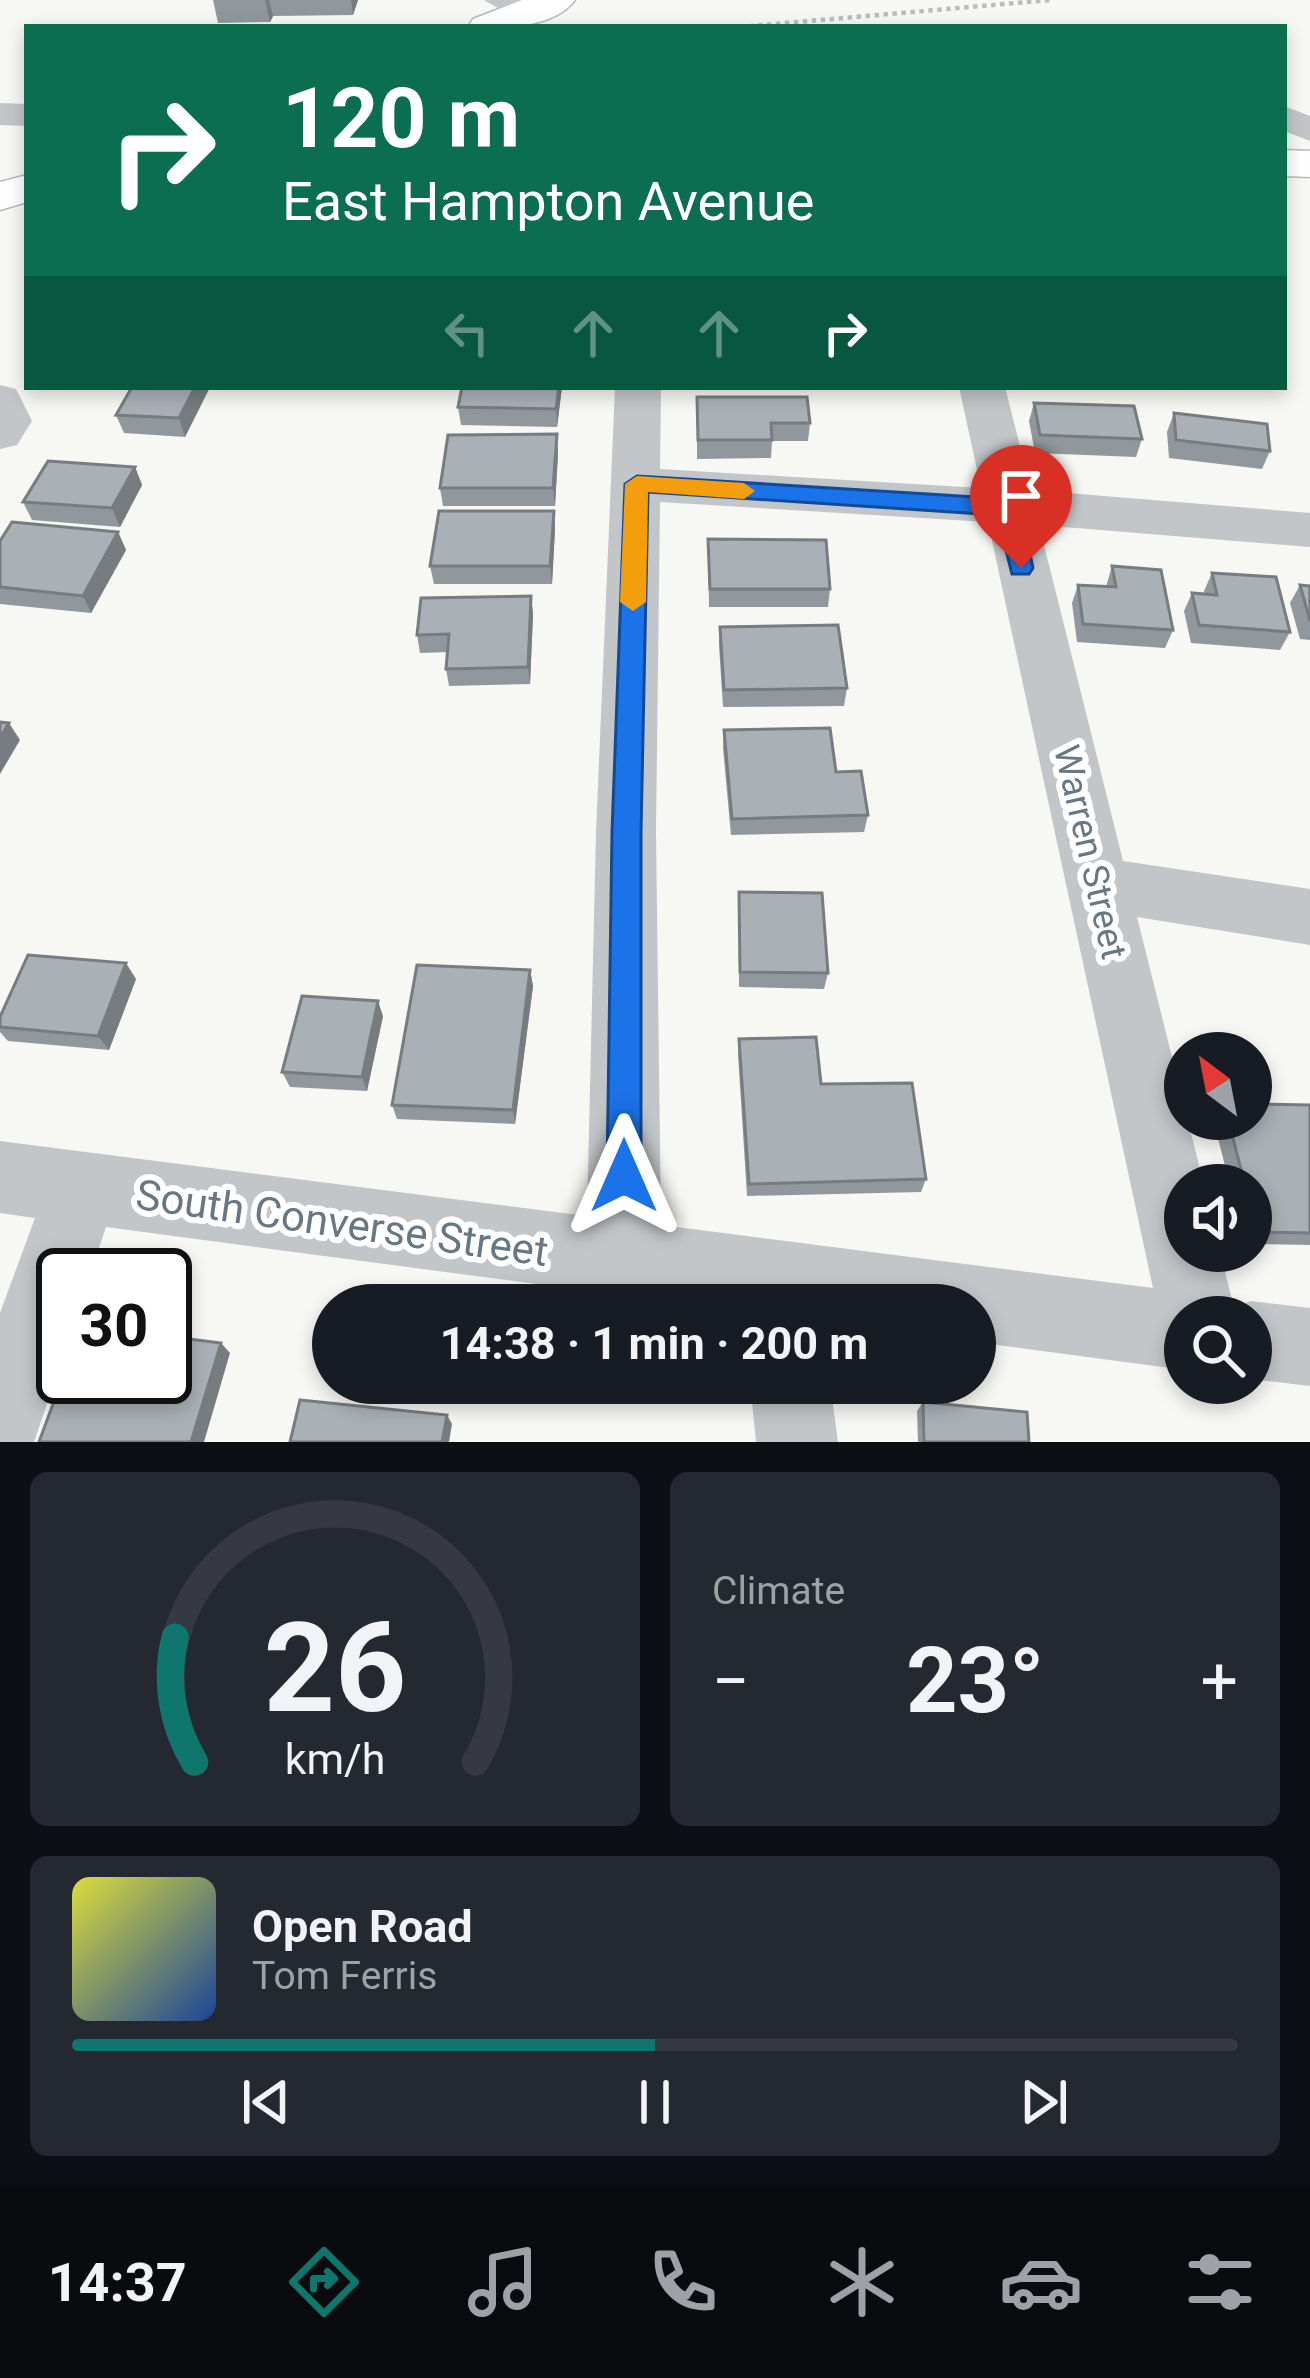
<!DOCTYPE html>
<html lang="en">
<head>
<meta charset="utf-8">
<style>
	body { margin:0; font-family:Roboto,sans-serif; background:#242831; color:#f1f3f6; height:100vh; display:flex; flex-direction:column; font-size:45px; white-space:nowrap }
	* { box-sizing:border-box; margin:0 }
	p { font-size:39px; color:#9ea1a6 }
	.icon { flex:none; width:66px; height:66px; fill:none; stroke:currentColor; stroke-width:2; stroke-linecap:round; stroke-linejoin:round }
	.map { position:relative; height:1442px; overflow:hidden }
	.side { display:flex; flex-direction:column; gap:30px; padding:30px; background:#0d0f14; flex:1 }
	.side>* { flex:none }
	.top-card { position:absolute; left:24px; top:24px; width:1263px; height:366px; border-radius:0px; box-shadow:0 6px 18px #0003; background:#0b6e4f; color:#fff; overflow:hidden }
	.needle { width:78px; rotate:328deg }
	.tools { position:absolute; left:1164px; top:1032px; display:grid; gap:24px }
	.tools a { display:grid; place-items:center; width:108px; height:108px; border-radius:50%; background:#171b24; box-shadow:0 6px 18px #0003; font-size:60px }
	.speed { position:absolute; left:36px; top:1248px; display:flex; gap:24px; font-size:60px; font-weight:700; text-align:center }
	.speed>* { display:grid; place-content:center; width:156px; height:156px; border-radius:50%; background:#171b24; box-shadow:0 6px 18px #0003; line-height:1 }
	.speed .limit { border:6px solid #111; border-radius:18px; background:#fff; color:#111 }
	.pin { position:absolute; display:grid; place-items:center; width:102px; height:102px; color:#fff; margin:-123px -51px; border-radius:50% 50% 50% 0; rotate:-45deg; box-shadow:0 0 12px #0007 }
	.pin .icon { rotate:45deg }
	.me { position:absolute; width:132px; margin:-66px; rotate:0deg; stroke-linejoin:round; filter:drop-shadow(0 0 9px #0008) }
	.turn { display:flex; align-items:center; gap:42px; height:252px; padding:0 60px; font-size:54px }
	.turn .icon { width:156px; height:156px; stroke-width:2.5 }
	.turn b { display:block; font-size:84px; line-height:102px }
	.lanes { display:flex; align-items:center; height:114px; padding:0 60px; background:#0003; justify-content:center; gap:60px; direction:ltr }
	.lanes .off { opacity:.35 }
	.big { font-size:90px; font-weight:700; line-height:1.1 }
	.side .card { flex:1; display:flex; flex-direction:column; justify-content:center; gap:18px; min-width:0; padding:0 42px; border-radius:18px; background:#242831 }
	.side .dial { align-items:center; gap:0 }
	.dial svg { height:312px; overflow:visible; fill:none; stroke:#363941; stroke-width:7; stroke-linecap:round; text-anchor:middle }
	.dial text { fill:#f1f3f6; stroke:none }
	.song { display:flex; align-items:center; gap:36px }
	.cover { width:144px; height:144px; border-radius:18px; background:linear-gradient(135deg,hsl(60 70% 55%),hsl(220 70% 35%)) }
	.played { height:12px; border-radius:6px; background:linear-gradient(90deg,#0f766e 50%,#363941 50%) }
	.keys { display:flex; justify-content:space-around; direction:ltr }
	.heat { display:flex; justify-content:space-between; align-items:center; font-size:66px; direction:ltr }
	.side .tiles { flex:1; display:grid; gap:30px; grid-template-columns:1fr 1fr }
	.card:last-child { grid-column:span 2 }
	.trip { position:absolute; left:312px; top:1284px; width:684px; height:120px; border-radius:60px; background:#171b24; box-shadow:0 6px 18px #0003; font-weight:700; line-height:120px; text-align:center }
	.dock { display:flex; height:192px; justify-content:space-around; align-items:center; background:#090b0e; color:#9ea1a6 }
	.dock .icon { width:84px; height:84px }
	.dock .on { color:#0f766e }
	.dock b { font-size:54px; color:#f1f3f6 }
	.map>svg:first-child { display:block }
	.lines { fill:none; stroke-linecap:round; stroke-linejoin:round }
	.major-casing { stroke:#b5babd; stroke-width:3 }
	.path { stroke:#babdbf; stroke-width:4.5; stroke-dasharray:4.5 4.5; stroke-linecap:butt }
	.minor { fill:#c2c6c9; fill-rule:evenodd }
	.major { fill:#fff; fill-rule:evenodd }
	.wall { fill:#91989d }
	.shaded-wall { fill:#767c7f }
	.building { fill:#a9b1b6; stroke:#767c7f; stroke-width:3 }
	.route { fill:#1a73e8; stroke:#114b97; stroke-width:3 }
	.slow { fill:#f59e0b }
	.labels { text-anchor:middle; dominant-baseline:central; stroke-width:12; stroke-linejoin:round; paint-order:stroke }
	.street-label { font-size:36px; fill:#677884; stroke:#fff }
	.near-street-label { font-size:42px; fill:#677884; stroke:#fff }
</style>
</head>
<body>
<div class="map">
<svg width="1310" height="1442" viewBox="0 0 1310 1442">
	<rect width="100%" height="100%" fill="#f7f7f4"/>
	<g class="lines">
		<defs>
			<g id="major">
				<path d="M522 0H575C552 30 502 27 468 27L473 19Z"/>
				<path d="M1284 150 1310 151V177L1284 176Z"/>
				<path d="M27 175V202L0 210V182Z"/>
			</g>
		</defs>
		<use href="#major" class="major-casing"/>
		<path class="path" d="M740 27 1050 0"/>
		<g class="minor">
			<path d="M484 0H524L539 13 523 23Z"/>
			<path d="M0 103 27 104V126L0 125Z"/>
			<path d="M1284 106 1310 116V141L1284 131Z"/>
			<path d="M0 385 16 389 32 421 17 445 0 449Z"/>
			<path d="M615 387H661L660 469 981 488 959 387H1005L1031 490 1310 513V547L1039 525 1123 861 1310 889V945L1137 917 1204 1185H1185V1251H1220L1234 1308 1251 1301 1310 1308V1386L1251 1379V1317H1185V1370L975 1342V1305H694L106 1227 90 1275H63V1357L34 1442H0V1313L35 1218 0 1213V1141L587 1216 596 832ZM660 502 988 522 1153 1288 661 1225 656 832Z"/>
			<path d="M750 1383H830L838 1442H756Z"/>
		</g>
		<use href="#major" class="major"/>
	</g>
	<g class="wall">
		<path d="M213 0H358L353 15 273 16 270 22 218 23Z"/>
		<path d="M132 387H210L185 437 124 433 116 415Z"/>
		<path d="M462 387H562L557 427 461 425 458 407Z"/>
		<path d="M697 397 810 423 808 441H772L771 458 697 459Z"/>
		<path d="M1034 403 1142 439 1136 457 1035 453 1029 421Z"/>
		<path d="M1174 413 1270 451 1262 469 1169 458 1167 432Z"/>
		<path d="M558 453 555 506H443L440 488Z"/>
		<path d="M135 467 142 485 120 527 32 520 23 502Z"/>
		<path d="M554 511 555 529 552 584H434L430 566Z"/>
		<path d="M118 532 126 550 91 613 0 604V541Z"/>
		<path d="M708 539 830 589 828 607H709Z"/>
		<path d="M1112 566 1173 630 1165 648 1077 642 1072 603 1078 585 1106 587Z"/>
		<path d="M1212 573 1290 632 1280 650 1191 643 1184 611 1192 593 1205 594 1204 591Z"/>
		<path d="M1300 585 1310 586V640L1300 639 1290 603Z"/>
		<path d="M531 596 533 614 530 684 449 686 446 669 448 652 420 653 417 635Z"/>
		<path d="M720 627 847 688 844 706 723 707 719 645Z"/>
		<path d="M724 730 836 772 868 815 864 832 731 835 723 748Z"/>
		<path d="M739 892 828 973 824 989 739 987Z"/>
		<path d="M530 970 533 986 515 1124 397 1119 392 1105Z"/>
		<path d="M136 979 109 1050 8 1041 0 1032V1017Z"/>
		<path d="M383 1016 367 1091 290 1087 282 1072Z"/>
		<path d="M739 1039 821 1084 926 1179 921 1192 747 1196 738 1054Z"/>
		<path d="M1310 1105V1245L1251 1244V1185H1230L1213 1119H1251Z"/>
		<path d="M923 1402 1029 1442H918L917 1411Z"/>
	</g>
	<g class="shaded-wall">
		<path d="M265 0H269L273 16 270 22Z"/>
		<path d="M351 0H358L353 15Z"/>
		<path d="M195 387H210L185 437 179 418Z"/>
		<path d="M559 387H562L557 427 556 409Z"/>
		<path d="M557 434 558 453 555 506 553 488Z"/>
		<path d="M135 467 142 485 120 527 112 508Z"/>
		<path d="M554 511 555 529 552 584 550 566Z"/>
		<path d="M118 532 126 550 91 613 83 596Z"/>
		<path d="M531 596 533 614 530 684 528 667Z"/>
		<path d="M9 723 20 740 0 774V738Z"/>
		<path d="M126 963 136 979 109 1050 98 1036Z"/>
		<path d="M530 970 533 986 515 1124 513 1110Z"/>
		<path d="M378 1001 383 1016 367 1091 362 1077Z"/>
		<path d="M221 1343 230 1353 204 1442H191Z"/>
		<path d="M447 1415 452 1424 449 1442H442Z"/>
	</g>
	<g class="building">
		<path d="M132 387H195L179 418 116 415Z"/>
		<path d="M462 387H559L556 409 458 407Z"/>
		<path d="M697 397H807L810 423H771L772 440H698Z"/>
		<path d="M1034 403 1134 406 1142 439 1040 435Z"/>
		<path d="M1174 413 1267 424 1270 451 1176 440Z"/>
		<path d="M557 434 553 488H440L448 435Z"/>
		<path d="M48 461 135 467 112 508 23 502Z"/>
		<path d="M439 511H554L550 566H430Z"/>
		<path d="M12 522 118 532 83 596 0 587V541Z"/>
		<path d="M708 539 826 540 830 589H710Z"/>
		<path d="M1112 566 1161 570 1173 630 1083 624 1078 585 1116 587Z"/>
		<path d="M1212 573 1276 577 1290 632 1199 625 1192 593 1217 595Z"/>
		<path d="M1300 585 1310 586V621Z"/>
		<path d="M531 596 528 667 446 669 449 634 417 635 421 598Z"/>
		<path d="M838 625 847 688 724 690 720 627Z"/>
		<path d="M0 722 9 723 0 738Z"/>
		<path d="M830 728 836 772 861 771 868 815 732 819 724 730Z"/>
		<path d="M739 892 822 893 828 973 740 972Z"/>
		<path d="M28 955 126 963 98 1036 0 1027V1017Z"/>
		<path d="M417 965 530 970 513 1110 392 1105Z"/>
		<path d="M302 996 378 1001 362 1077 282 1072Z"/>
		<path d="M816 1037 821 1084 912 1083 926 1179 749 1184 739 1039Z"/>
		<path d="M1251 1104 1310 1105V1233L1257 1232 1251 1208V1185H1245L1228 1119H1251Z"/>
		<path d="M165 1336 221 1343 191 1442H39L63 1377H165Z"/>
		<path d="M300 1400 447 1415 442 1442H290Z"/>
		<path d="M923 1402 1027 1412 1029 1442H924Z"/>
	</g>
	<path class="route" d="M637 476 1008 499 1020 507 1033 568 1029 574H1012L997 515 648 492 641 832V1176L636 1188 624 1193 612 1188 607 1176 612 832 625 484Z"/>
	<path class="slow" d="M637 476 744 483 755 491 744 499 648 492 646 602 633 611 620 602 625 484Z"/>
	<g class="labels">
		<g class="street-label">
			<text transform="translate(1090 852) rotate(77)">Warren Street</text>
		</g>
		<g class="near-street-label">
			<text transform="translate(342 1223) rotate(8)">South Converse Street</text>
		</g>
	</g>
</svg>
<div class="tools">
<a><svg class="needle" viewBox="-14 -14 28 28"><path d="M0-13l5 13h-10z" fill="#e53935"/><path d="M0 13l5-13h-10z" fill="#9ea1a6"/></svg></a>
<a><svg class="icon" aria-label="sound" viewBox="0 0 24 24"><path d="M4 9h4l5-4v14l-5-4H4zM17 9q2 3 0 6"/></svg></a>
<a><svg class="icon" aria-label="search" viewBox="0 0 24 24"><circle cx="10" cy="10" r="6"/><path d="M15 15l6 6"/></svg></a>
</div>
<div class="speed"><div class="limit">30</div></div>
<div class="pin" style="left:1021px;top:568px;background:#d93025"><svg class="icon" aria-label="arrive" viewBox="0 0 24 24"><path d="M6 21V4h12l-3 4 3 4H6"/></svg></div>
<svg class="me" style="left:624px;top:1176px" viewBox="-20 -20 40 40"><path d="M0-17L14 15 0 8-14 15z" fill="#1a73e8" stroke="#fff" stroke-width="4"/></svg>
<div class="trip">14:38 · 1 min · 200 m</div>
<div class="top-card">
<div class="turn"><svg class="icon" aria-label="right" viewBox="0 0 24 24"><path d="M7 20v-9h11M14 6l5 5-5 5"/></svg><div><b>120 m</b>East Hampton Avenue</div></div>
<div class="lanes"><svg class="icon off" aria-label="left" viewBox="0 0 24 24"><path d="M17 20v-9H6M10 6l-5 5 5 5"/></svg><svg class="icon off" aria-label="ahead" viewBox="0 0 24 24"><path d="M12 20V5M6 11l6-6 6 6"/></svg><svg class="icon off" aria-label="ahead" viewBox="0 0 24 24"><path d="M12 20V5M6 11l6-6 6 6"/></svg><svg class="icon" aria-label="right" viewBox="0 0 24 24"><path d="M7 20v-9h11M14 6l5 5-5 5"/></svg></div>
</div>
</div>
<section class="side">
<div class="tiles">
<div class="card dial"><svg viewBox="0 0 100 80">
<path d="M14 69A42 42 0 1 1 86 69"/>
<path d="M14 69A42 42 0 0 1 9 37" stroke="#0f766e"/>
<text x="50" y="56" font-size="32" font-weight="700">26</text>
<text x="50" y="72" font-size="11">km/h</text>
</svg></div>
<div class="card"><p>Climate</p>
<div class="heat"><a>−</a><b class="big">23°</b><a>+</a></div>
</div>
<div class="card">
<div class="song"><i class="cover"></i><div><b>Open Road</b><p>Tom Ferris</p></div></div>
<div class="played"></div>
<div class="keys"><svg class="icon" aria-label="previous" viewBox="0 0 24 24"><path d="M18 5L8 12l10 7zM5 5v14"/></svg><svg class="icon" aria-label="pause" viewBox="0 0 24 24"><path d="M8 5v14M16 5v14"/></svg><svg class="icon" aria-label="next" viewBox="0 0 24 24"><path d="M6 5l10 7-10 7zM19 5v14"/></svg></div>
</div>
</div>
</section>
<nav class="dock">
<b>14:37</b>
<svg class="icon on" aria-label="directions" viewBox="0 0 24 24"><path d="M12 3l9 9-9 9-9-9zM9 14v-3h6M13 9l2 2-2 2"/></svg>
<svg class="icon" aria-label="music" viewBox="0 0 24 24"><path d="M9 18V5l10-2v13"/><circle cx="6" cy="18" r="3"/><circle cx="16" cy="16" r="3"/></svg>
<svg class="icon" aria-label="phone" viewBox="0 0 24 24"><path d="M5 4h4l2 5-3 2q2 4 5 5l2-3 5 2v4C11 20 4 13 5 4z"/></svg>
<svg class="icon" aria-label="climate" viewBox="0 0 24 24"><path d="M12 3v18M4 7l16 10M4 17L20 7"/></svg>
<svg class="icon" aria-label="car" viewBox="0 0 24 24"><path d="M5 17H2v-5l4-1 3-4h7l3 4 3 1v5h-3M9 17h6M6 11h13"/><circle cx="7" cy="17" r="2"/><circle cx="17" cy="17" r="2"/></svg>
<svg class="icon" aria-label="filters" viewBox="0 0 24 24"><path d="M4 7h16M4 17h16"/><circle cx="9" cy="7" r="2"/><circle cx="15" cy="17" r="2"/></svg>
</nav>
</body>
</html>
